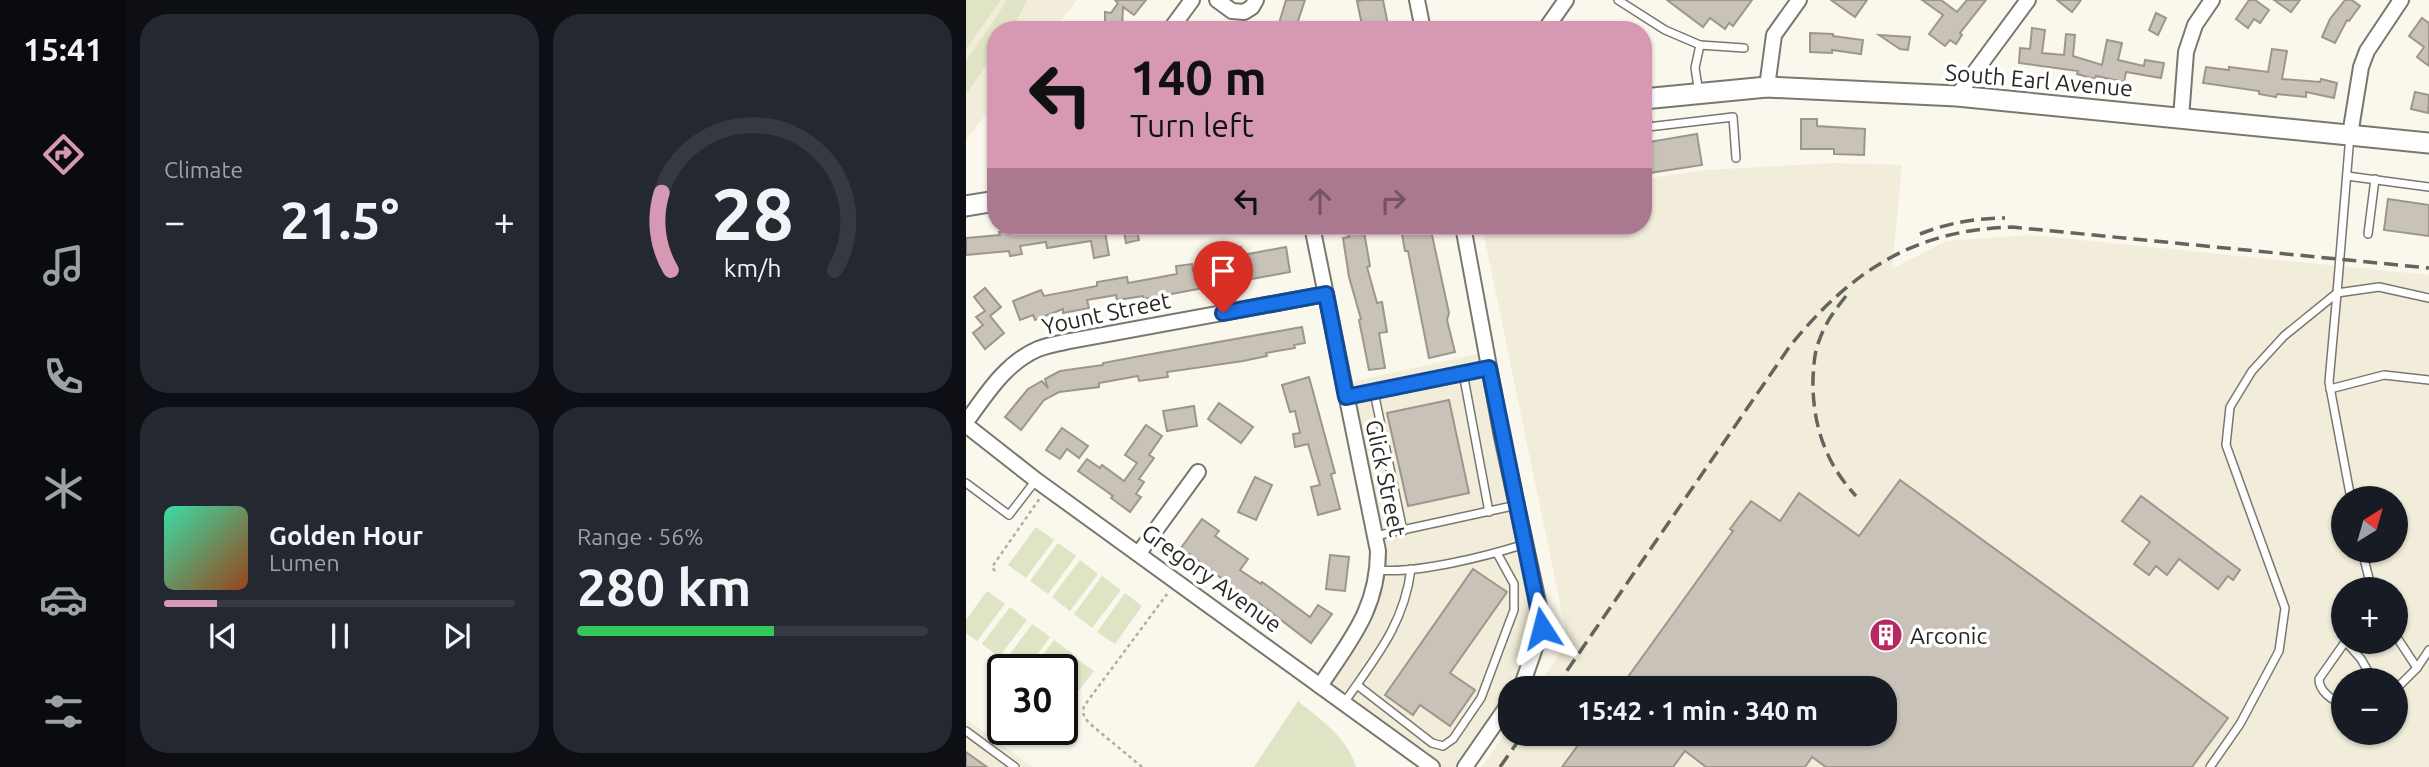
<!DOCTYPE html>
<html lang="en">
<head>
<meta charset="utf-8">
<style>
	body { margin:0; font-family:Ubuntu,sans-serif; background:#242831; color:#f1f3f6; height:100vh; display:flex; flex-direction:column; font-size:26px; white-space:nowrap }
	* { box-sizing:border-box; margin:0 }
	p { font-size:23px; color:#9ea1a6 }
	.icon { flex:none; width:38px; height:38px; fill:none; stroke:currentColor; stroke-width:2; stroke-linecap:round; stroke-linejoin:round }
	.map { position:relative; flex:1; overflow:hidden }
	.details { display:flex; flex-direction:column; gap:14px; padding:14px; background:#0d0f14; width:840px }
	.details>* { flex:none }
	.guide { position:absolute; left:21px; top:21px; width:665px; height:214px; border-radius:28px; box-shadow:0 2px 5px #0004; background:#d698b3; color:#111; overflow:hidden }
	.needle { width:46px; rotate:37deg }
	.tools { position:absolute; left:1365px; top:486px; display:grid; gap:14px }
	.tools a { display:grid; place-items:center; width:77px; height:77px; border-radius:50%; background:#171b24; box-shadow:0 2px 5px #0004; font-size:35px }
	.speed { position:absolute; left:21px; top:654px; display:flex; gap:14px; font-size:35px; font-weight:700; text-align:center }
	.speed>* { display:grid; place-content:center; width:91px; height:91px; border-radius:50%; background:#171b24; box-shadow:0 2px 5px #0004; line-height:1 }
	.speed .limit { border:4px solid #111; border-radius:10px; background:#fff; color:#111 }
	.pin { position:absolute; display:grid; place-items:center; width:60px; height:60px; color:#fff; margin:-72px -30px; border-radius:50% 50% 50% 0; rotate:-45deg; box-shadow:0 0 7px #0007 }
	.pin .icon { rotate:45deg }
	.me { position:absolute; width:77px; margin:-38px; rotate:351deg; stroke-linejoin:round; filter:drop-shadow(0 0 5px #0008) }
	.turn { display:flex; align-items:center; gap:24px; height:147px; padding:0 28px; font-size:32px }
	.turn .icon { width:91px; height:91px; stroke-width:2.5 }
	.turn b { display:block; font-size:49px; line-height:60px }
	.lanes { display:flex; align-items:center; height:66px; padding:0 28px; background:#0003; justify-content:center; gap:35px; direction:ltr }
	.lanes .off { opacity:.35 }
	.big { font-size:52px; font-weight:700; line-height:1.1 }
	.details .widget { flex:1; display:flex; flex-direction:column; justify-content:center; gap:10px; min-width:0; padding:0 24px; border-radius:28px; background:#242831 }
	.details .dial { align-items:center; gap:0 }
	.dial svg { height:182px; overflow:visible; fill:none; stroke:#363941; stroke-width:7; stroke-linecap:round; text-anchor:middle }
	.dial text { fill:#f1f3f6; stroke:none }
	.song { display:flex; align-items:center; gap:21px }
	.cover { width:84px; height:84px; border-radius:10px; background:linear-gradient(135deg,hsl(160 70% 55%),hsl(20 70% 35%)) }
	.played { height:7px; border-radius:4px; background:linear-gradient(90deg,#d698b3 15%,#363941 15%) }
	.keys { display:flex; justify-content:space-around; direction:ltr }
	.heat { display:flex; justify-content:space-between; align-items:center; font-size:38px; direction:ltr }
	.charge { height:10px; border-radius:5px; background:linear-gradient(90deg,#34c759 56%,#363941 0) }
	.details .tiles { flex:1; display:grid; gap:14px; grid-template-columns:repeat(2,1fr) }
	.trip { position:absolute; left:532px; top:676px; width:399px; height:70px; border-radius:28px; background:#171b24; box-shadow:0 2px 5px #0004; font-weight:700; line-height:70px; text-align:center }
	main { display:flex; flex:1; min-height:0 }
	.tabs { display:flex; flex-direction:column; width:126px; justify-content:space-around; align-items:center; background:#090b0e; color:#9ea1a6 }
	.tabs .icon { width:49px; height:49px }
	.tabs .on { color:#d698b3 }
	.tabs b { font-size:32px; color:#f1f3f6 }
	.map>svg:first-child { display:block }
	.built { fill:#f1edda; fill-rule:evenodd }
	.green { fill:#dee4c4 }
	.building { fill:#c9c2b9; stroke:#9d968d; stroke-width:2 }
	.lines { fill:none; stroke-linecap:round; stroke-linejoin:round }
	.lane-casing { stroke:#7a786e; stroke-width:10 }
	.street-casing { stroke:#7a786e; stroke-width:18 }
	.secondary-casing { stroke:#7a786e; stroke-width:23 }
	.path { stroke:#aeaca4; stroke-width:2.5; stroke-dasharray:3.5 3.5; stroke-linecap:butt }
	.lane { stroke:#fff; stroke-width:7 }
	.street { stroke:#fff; stroke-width:14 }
	.secondary { stroke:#fff; stroke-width:19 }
	.rail { stroke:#65635d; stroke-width:3.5; stroke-dasharray:14 7; stroke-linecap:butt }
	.route-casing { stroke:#114b97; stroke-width:18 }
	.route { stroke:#1a73e8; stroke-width:12 }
	.labels { text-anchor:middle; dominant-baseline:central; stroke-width:7; stroke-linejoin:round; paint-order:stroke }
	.street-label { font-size:23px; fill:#292824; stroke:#fff }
	.poi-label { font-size:23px; fill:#292824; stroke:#fff; text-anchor:start }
</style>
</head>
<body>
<main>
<nav class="tabs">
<b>15:41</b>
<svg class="icon on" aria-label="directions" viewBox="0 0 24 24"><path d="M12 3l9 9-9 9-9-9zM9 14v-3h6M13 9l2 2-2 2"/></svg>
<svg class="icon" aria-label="music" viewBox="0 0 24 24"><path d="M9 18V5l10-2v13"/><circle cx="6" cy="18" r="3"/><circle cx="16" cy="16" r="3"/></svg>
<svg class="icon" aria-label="phone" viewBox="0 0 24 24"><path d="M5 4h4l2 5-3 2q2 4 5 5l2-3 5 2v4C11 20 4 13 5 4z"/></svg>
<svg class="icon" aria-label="climate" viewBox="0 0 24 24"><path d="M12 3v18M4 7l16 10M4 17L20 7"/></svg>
<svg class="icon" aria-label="car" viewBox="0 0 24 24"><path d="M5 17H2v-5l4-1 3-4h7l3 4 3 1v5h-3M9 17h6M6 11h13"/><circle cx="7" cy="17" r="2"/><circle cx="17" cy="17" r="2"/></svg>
<svg class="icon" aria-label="filters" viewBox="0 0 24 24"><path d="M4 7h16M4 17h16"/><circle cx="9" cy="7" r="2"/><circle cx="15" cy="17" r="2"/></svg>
</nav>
<section class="details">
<div class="tiles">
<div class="widget"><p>Climate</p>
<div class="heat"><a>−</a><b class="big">21.5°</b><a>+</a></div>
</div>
<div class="widget dial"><svg viewBox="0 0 100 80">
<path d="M14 69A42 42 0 1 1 86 69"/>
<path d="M14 69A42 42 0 0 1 10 35" stroke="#d698b3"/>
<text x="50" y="56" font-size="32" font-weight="700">28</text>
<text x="50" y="72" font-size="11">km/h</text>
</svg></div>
<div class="widget">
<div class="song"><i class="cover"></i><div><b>Golden Hour</b><p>Lumen</p></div></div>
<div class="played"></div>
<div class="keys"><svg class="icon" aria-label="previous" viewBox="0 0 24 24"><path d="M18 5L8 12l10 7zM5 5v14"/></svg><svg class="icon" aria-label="pause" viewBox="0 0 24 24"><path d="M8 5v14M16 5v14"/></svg><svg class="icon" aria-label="next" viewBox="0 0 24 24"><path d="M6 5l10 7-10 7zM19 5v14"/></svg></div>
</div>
<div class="widget"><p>Range · 56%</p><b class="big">280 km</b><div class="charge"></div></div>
</div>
</section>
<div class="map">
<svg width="1463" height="767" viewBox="0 0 1463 767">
	<rect width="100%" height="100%" fill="#faf7ec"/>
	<g class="built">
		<path d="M0 0H111L87 30H30V102L0 140Z"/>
		<path d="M868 163 936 165 926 269 981 241 1063 235 1463 275V767H516L544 726V733H919V688H570L597 649 600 632 516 226H677V179L739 170ZM1377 499H1430V551H1377ZM1377 590H1430V642H1377ZM1377 681H1430V733H1377Z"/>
		<path d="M520 352 574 611 555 688H544V702L499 767H466L354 686 398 619 412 570 377 384Z"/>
		<path d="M0 719 67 767H0Z"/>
	</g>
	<g class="green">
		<path d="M0 0H35L0 49Z"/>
		<path d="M40 0H61L46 30H30V52L0 94V60L32 15Z"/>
		<path d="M70 527 88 540 60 578 42 565Z"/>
		<path d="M92 543 110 556 82 594 64 581Z"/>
		<path d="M114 560 132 574 104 611 86 597Z"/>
		<path d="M136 576 155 590 126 628 108 614Z"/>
		<path d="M21 591 39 604 11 641 0 633V620Z"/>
		<path d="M159 593 176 606 149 644 131 632Z"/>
		<path d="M44 607 61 620 33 657 16 644Z"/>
		<path d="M66 624 84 637 60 670H50L38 662Z"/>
		<path d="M88 640 107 654 95 670H65Z"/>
		<path d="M110 658 128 671 99 708 96 706V676Z"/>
		<path d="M332 701C355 720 382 738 390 767H288Z"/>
	</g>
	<g class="building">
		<path d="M149 0H180L168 15 157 7 156 30H139V12L145 13 152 3Z"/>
		<path d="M320 0H339L329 30H311Z"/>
		<path d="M397 0H417L423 30H397L391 1Z"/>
		<path d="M701 0H786L767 26 763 23 759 29 744 18 737 27Z"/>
		<path d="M865 0H901L889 17Z"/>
		<path d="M956 0H975L991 12 1001 0H1020L994 33 996 35 990 44 984 40 979 46 963 34 977 15Z"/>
		<path d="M1091 0H1115L1106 12Z"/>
		<path d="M1283 0H1289L1303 10 1294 23 1288 19 1282 28 1270 19Z"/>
		<path d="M1308 0H1334L1325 12Z"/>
		<path d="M1379 0H1386L1394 6 1383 21 1381 20 1369 43 1356 37 1364 19Z"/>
		<path d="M1190 13 1200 18 1192 35 1183 30Z"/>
		<path d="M1456 18 1463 23V66L1451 57 1458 47 1443 36Z"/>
		<path d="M1066 28 1079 30 1076 53 1098 55 1100 34 1109 35 1107 56 1136 65 1141 40 1156 43 1152 60 1178 66 1179 60 1198 63 1195 78 1160 72 1158 82 1130 76 1129 79 1111 74 1112 71 1053 63 1054 48 1064 49Z"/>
		<path d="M844 33 867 34V36L897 40 895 54 866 50V53L844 52Z"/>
		<path d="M913 35 944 37 942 50 934 49Z"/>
		<path d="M1306 49 1321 51 1316 79 1354 82 1355 79 1371 83 1368 98 1340 92V97L1311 94 1310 97 1293 94V91L1237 83 1240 67 1263 70V67L1302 72Z"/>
		<path d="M1449 92 1463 95 1462 113 1445 109Z"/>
		<path d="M835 119H851V126L899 129 898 155 868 154V149H835Z"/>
		<path d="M731 134 736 165 677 174V143Z"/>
		<path d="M1422 199 1463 205V236L1418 230Z"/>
		<path d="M69 226H138L143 255 128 258 125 241 81 248 80 242 54 246 56 254 44 256 43 251 0 255V238L34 235 33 232Z"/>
		<path d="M157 226H170L173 240 160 243Z"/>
		<path d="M379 226H397L404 266 401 267 411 303 416 302 421 332 413 333 419 368 403 370 393 320 395 319 383 277 377 238 383 237Z"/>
		<path d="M451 226H464L483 313 481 320 489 352 463 358 442 251H439L435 229Z"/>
		<path d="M275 247 277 255 320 247 324 272 178 299 177 296 151 300 150 295 121 300 123 308 97 313V309L69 320 67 315 54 320 47 301 75 290 78 296 131 286V282L161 277 162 283 211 274 210 266 226 264 227 271 248 268 260 264 258 250Z"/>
		<path d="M19 288 35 307 24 316 38 333 19 349 7 333 17 325 10 317 19 311 8 297Z"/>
		<path d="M336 327 339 343 328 345 329 348 300 353 301 356 277 361 201 372 202 377 173 381 172 376 133 383V387L93 392 78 400 55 430 39 417 62 389 76 381 82 388 79 379 94 371 137 365V363L169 357Z"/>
		<path d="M343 377 369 473 365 474 374 509 352 515 345 487 354 485 342 444 329 447 327 434 334 433 329 411 324 412 316 385Z"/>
		<path d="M483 400 503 493 442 506 421 413Z"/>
		<path d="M253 403 287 427 275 443 242 419Z"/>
		<path d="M228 406 231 426 201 431 197 411Z"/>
		<path d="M180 425 196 436 183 455 188 458 173 479 178 482 170 494 175 497 164 512 145 498 147 496 112 471 121 459 134 468 136 465 158 481 171 463 159 455Z"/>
		<path d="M96 428 122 446 113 458 101 449 94 459 80 450Z"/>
		<path d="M289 477 306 485 290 520 272 512Z"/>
		<path d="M934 480 1262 718 1226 767H860L846 757 839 767H740L719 751 707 767H596L621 733H919V688H654L767 531 764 529 785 501 814 521 833 493 893 536Z"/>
		<path d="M1175 496 1274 570 1267 580 1262 576 1252 589 1213 559 1201 575 1190 566 1183 575 1168 564 1184 542 1156 521Z"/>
		<path d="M236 519 253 531 249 536 282 559 274 570 295 584 296 582 344 617 352 605 366 614 345 643 293 603 291 605 215 548Z"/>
		<path d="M364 555 383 557 379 591 360 589Z"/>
		<path d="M507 569 541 592 484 673 509 690 484 726 454 705 447 715 419 695Z"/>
		<path d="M0 752 21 767H0Z"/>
	</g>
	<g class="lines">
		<defs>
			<g id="lane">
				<path d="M652 0 699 30 734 45"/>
				<path d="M733 93 729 68 734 45 778 48"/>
				<path d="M679 99 682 127 767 117 770 158"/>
				<path d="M1384 135 1371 293 1413 287 1463 298"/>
				<path d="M1381 176 1463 187"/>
				<path d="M1402 234 1409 179"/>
				<path d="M1371 293 1363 382 1385 499"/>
				<path d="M497 373 523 512"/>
				<path d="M1364 389 1418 375 1463 380"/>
				<path d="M408 392 437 531"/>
				<path d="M380 397 523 368"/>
				<path d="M0 483 43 515 70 480"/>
				<path d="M409 536 551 505"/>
				<path d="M1396 551 1406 590"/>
				<path d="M412 570C451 574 521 556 559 544"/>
				<path d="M1430 636 1451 668 1463 650"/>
				<path d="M1380 642 1395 659 1407 680"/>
				<path d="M391 685 466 743 477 746 487 739 515 698 548 610V584L531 553"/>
				<path d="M1430 687 1433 686 1451 668"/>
				<path d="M378 703C409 658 438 625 445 569"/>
				<path d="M1377 703C1366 701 1353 691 1353 679L1379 642"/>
				<path d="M0 731 49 767"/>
				<path d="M1244 767 1274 724 1313 651 1319 608 1260 445 1264 407 1286 371 1318 336 1371 293"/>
			</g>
			<g id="street">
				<path d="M251 0 266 11 278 12 286 7 290 0"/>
				<path d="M451 0 457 30"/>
				<path d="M204 30 226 0"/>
				<path d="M579 30 600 0"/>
				<path d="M801 87 808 35 833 0"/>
				<path d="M991 96 1062 0"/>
				<path d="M1215 118 1220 52 1229 25 1246 0"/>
				<path d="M1384 135 1395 67 1401 51 1435 0"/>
				<path d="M346 226 412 551C412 609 384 640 354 686"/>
				<path d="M497 226 536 437 574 611 576 628 555 688"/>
				<path d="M0 422C20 395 39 363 72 349 82 345 94 343 104 341L360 294"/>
				<path d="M0 425 70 480 466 767"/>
				<path d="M173 553 232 472"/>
				<path d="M499 767 544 702"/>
			</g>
			<g id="secondary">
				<path d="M677 99 801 87 991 96 1463 143"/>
				<path d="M0 206 30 201"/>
			</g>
		</defs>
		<use href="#lane" class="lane-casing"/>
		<use href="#street" class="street-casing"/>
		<use href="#secondary" class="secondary-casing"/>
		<g class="path">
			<path d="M29 571 26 567 74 498"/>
			<path d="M176 767 123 723C118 717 116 714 118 706L201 594"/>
		</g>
		<use href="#lane" class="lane"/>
		<use href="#street" class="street"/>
		<use href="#secondary" class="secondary"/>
		<g class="rail">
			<path d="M954 234C982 223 1010 218 1039 218"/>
			<path d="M880 296C869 310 859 323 853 341 848 353 848 365 847 378 846 423 859 463 890 496"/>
			<path d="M589 688 824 346C885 271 948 230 1046 227L1463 268"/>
			<path d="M534 767 558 733"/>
		</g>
	</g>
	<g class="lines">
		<defs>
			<path id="route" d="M257 313 360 294 380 397 523 368 576 628"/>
		</defs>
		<use href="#route" class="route-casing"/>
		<use href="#route" class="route"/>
	</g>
	<defs>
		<symbol id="building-disc" viewBox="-11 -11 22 22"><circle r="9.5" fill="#b52861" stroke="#fff"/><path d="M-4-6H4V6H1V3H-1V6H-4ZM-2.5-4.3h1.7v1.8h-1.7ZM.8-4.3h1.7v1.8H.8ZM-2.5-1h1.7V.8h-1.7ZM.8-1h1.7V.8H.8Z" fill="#fff"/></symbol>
	</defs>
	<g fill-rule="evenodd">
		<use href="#building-disc" x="901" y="616" width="38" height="38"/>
	</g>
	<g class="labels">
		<g class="street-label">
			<text transform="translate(1073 80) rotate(5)">South Earl Avenue</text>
			<text transform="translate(140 313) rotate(-12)">Yount Street</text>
			<text transform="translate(420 478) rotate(78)">Glick Street</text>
			<text transform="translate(246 578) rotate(36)">Gregory Avenue</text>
		</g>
		<g class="poi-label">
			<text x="944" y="635">Arconic</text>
		</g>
	</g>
</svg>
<div class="tools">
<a><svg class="needle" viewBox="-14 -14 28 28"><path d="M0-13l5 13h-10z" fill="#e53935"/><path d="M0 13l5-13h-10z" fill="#9ea1a6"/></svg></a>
<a>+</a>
<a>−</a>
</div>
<div class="speed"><div class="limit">30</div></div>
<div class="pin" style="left:257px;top:313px;background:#d93025"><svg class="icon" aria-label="arrive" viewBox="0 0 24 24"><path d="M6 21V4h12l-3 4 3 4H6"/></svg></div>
<svg class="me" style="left:576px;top:628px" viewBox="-20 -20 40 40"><path d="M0-17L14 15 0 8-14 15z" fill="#1a73e8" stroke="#fff" stroke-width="4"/></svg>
<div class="trip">15:42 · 1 min · 340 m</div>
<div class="guide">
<div class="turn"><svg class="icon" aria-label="left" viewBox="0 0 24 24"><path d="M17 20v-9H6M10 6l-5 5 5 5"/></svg><div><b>140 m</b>Turn left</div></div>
<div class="lanes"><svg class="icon" aria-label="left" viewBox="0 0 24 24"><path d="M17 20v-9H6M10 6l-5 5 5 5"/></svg><svg class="icon off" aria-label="ahead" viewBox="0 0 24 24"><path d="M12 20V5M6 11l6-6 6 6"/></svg><svg class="icon off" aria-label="right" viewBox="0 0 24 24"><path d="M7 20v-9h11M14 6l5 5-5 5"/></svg></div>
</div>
</div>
</main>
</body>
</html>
